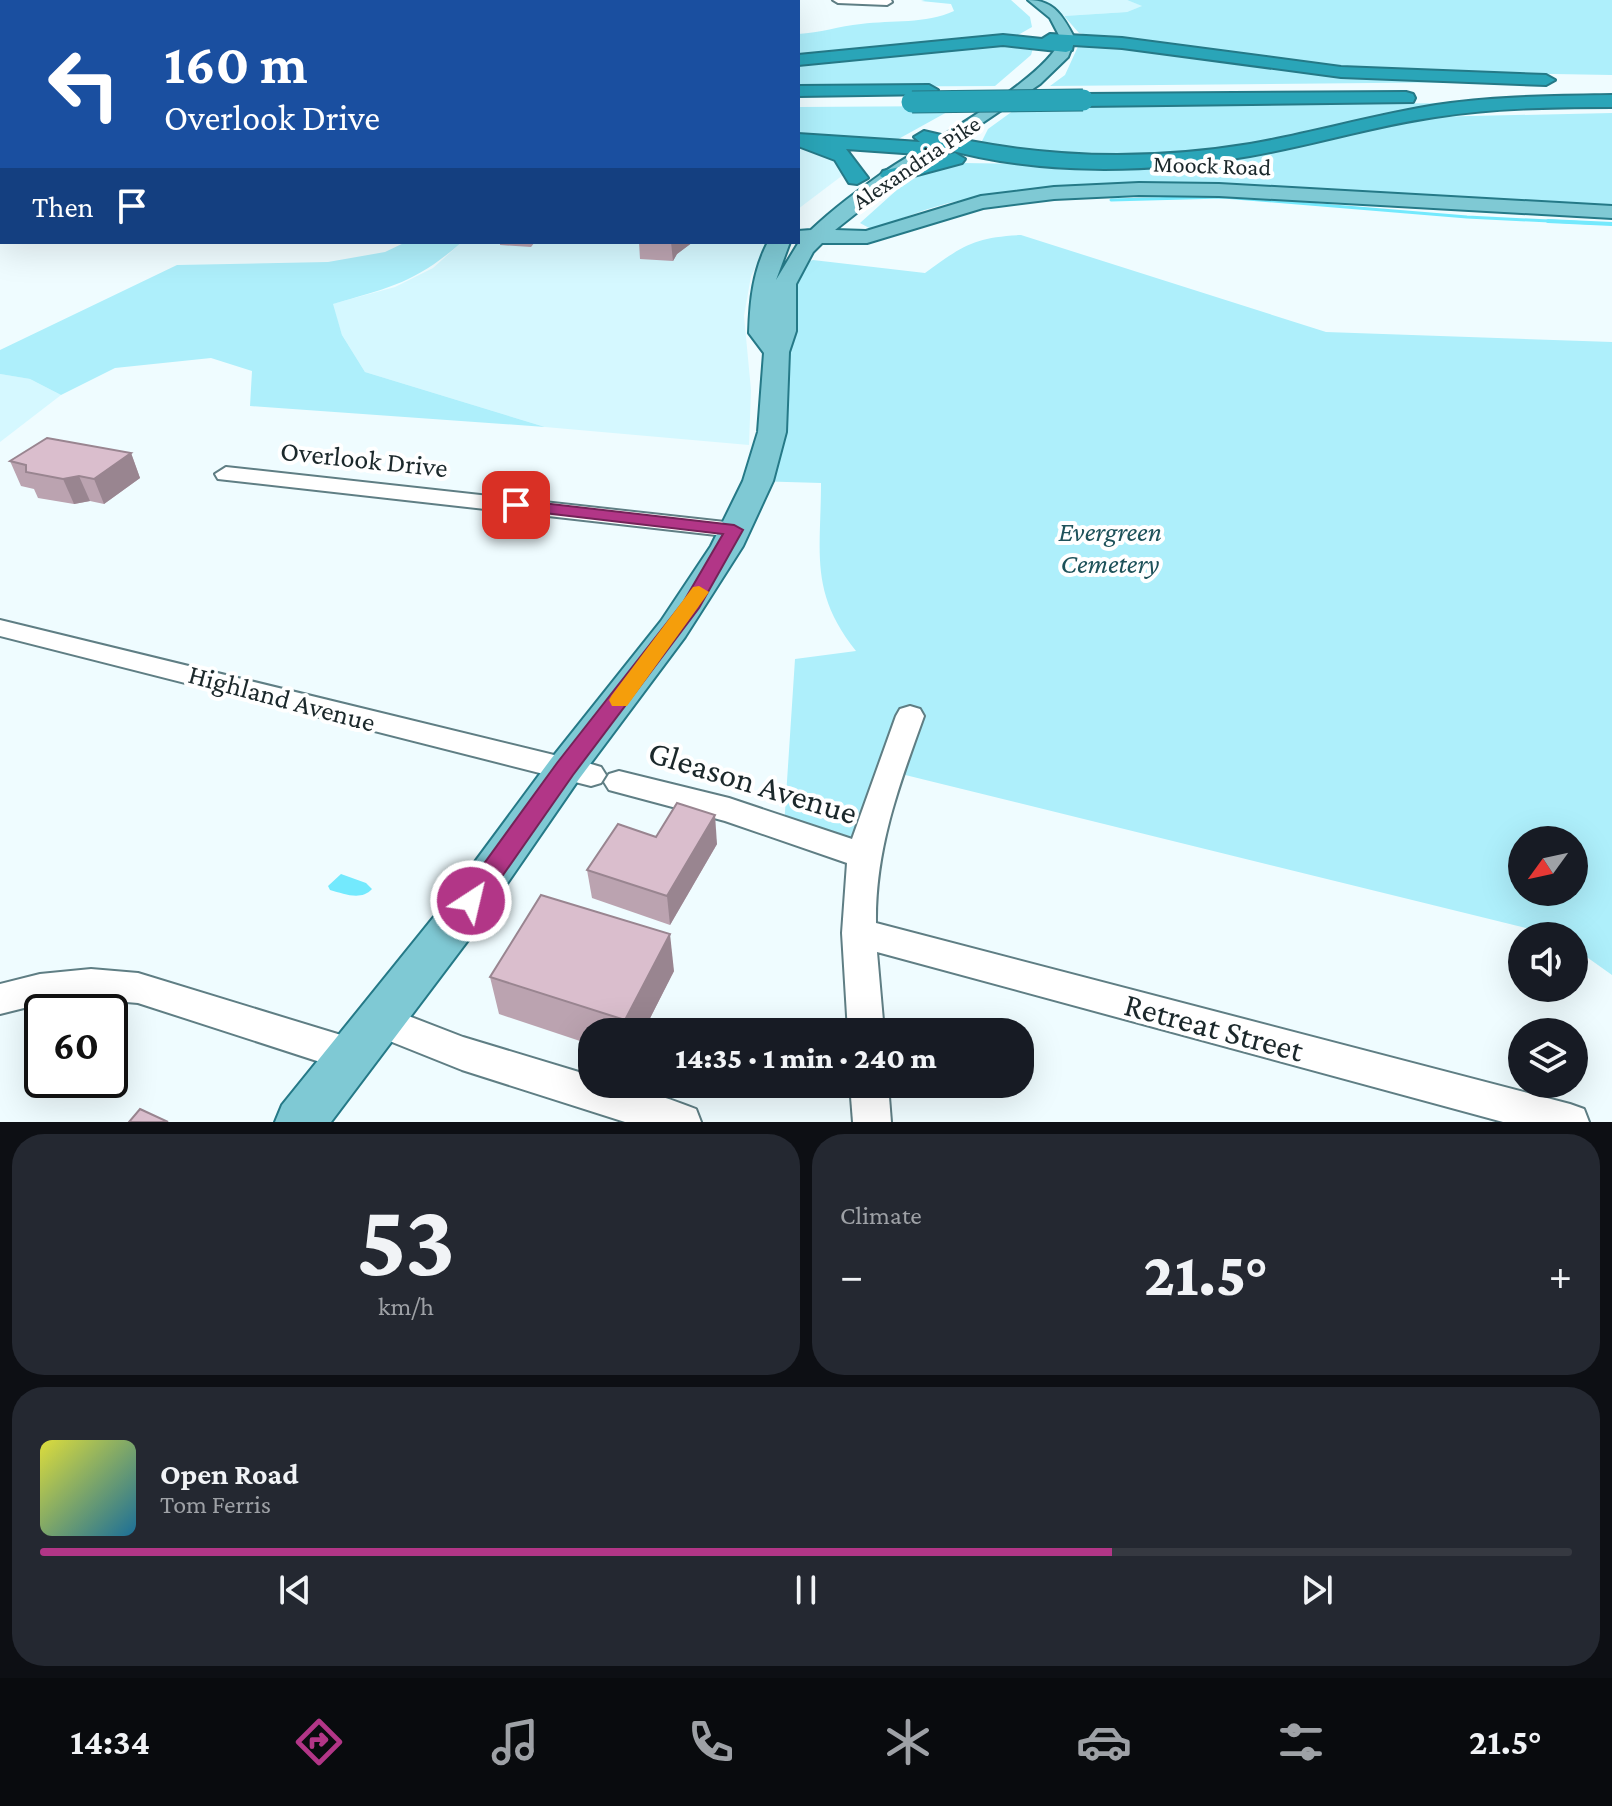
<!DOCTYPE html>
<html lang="en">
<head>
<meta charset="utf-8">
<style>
	body { margin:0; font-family:"Crimson Pro",serif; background:#242831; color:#f1f3f6; height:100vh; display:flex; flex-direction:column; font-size:30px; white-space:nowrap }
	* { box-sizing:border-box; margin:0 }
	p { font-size:26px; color:#9ea1a6 }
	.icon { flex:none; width:44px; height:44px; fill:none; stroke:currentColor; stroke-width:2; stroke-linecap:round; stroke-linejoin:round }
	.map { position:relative; height:1122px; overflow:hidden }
	.sheet { display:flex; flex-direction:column; gap:12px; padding:12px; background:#0d0f14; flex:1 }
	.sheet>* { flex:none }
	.banner { position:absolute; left:0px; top:0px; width:800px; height:244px; box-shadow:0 8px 32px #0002; background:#1a4fa0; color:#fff; overflow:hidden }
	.needle { width:52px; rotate:237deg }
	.buttons { position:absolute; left:1508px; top:826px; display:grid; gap:16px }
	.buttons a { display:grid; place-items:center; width:80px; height:80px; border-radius:50%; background:#171b24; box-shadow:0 8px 32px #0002; font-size:40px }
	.speed { position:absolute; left:24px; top:994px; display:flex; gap:16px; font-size:40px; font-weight:700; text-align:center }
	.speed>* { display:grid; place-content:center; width:104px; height:104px; border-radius:50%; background:#171b24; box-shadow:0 8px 32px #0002; line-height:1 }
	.speed .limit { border:4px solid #111; border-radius:12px; background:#fff; color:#111 }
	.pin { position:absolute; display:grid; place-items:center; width:68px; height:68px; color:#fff; margin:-34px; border-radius:16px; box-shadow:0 4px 12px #0006 }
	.me { position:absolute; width:88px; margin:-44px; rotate:35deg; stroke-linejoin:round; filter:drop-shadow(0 0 6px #0008) }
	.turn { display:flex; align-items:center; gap:28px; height:168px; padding:0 32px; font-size:36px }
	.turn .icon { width:104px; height:104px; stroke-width:2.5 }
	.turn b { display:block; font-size:56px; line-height:68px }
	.then { display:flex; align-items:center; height:76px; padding:0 32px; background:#0003; gap:16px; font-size:30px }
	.big { font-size:60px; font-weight:800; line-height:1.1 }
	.sheet .widget { flex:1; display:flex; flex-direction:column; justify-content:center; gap:12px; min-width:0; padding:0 28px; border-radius:32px; background:#242831 }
	.sheet .dial { align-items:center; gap:0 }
	.dial b { font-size:104px; line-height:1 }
	.song { display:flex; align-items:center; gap:24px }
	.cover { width:96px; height:96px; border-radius:12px; background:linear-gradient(135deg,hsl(60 70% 55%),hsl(200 70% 35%)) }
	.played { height:8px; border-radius:4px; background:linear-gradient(90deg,#b23687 70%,#363941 70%) }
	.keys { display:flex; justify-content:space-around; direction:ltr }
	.heat { display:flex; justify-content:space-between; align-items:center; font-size:44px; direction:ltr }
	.sheet .tiles { flex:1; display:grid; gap:12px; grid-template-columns:1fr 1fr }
	.widget:last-child { grid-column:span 2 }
	.trip { position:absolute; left:578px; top:1018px; width:456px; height:80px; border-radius:32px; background:#171b24; box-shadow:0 8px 32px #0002; font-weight:800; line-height:80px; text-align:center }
	.tab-bar { display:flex; height:128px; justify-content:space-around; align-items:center; background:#090b0e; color:#9ea1a6 }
	.tab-bar .icon { width:56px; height:56px }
	.tab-bar .on { color:#b23687 }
	.tab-bar b { font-size:36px; color:#f1f3f6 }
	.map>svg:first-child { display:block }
	.built { fill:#d5f8ff }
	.green { fill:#aeeffb; fill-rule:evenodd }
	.water { fill:#73e9fd }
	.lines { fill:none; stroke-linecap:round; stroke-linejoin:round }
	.stream-far1 { stroke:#73e9fd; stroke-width:3 }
	.stream { stroke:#73e9fd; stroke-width:4 }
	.minor-casing { stroke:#5f7e84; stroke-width:4 }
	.major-casing { stroke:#257987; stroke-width:4 }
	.highway-casing { stroke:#257987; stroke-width:4 }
	.minor { fill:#fff; fill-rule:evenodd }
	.major { fill:#7fc9d4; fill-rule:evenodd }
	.highway { fill:#2aa5b8; fill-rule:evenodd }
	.highway-bridge-casing { stroke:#257987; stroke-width:23; stroke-linecap:butt }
	.highway-bridge { stroke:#2aa5b8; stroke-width:21 }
	.wall { fill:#bba3b0 }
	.shaded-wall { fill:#998590 }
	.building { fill:#dabecd; stroke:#998590; stroke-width:2 }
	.route { fill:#b23687; stroke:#742358; stroke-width:2 }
	.slow { fill:#f59e0b }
	.labels { text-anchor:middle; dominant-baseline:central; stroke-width:8; stroke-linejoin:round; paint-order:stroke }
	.far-street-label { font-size:24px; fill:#1b282b; stroke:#fff }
	.street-label { font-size:28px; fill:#1b282b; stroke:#fff }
	.park-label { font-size:28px; font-style:italic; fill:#1e525a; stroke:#fff }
	.near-street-label { font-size:34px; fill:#1b282b; stroke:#fff }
</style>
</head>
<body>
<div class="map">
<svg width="1612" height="1122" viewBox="0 0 1612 1122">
	<rect width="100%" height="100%" fill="#effcff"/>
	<g class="built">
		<path d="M1043 0H1127L1143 6 1127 12 1064 16Z"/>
		<path d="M798 147 829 154 846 169 843 175 798 209Z"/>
		<path d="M462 242H768L751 276 744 316 751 390 749 445 545 427 365 372 342 335 332 304 395 287 433 268Z"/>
		<path d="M0 374 30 379 61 395 0 442Z"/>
	</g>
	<g class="green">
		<path d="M231 0H707L229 1Z"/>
		<path d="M925 0H1011L1030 17 1032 27 1018 35 1001 38 798 58V34C820 33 839 26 861 24 893 20 925 24 954 11L951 4 921 1Z"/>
		<path d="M1127 0H1612V75L1366 71 1095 37 1079 33 1064 16 1127 12 1142 6Z"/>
		<path d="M1080 42 1274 69 1393 79 1477 82 1050 86 1065 75Z"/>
		<path d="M979 44 1034 45 1031 55 995 86 798 87V61Z"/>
		<path d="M1488 103C1320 134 1151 177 980 145L988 129 1021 105Z"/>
		<path d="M958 106 893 142 798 135V107Z"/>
		<path d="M1612 113V208L1166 184C1096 185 1027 186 958 201 928 207 900 220 871 229L860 223 909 179 961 163 1136 165 1204 162 1291 149 1426 117Z"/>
		<path d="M1021 235 1326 332 1612 342V975L1574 948V936H1558L889 771 864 856 784 827 795 659 856 651C809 592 821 553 821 483L758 481 793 267 813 260 925 273C962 246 974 237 1021 235ZM1522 840H1574V892H1522Z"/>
		<path d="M406 242H462C415 283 391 287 333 304L342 335 365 372 545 427 250 406 252 371 211 358 115 368 61 395 30 379 0 374V350L177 265 328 262 385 252Z"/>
	</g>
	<path class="water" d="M341 874 366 883 372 889C361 901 345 894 330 890L328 886Z"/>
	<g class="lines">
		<path class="stream-far1" d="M1111 200 1223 197 1467 217 1590 223"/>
		<path class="stream" d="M1548 221 1612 224"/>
		<defs>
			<g id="minor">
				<path d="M25 0H39L24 2Z"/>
				<path d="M151 0H161L150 2Z"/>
				<path d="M705 0H721L704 2Z"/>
				<path d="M833 0H891L892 2 887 5 838 3Z"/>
				<path d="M226 467 734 523 742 525 746 530 742 535 734 537 218 479 215 474Z"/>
				<path d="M0 620 591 764 601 767 606 775 601 783 591 786 0 636Z"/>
				<path d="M910 706 920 709 924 716C899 785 875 849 876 923L1570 1104 1584 1109 1589 1122H1503L877 952 884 1032H848L842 933 847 863 725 821 609 790 604 782 609 774 619 771 729 798 852 839 896 716 900 709Z"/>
				<path d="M91 969 138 973 354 1039 367 1044 372 1056 367 1068 354 1073 138 1003 91 999 40 1004 0 1014V984L40 974Z"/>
				<path d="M380 1005 463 1037 592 1076V1084C628 1084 662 1096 696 1109L701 1122H625L462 1070 367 1032 362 1021 367 1010Z"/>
				<path d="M850 1084H888L891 1122H853Z"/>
			</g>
			<path id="major" d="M1028 0C1055 0 1064 18 1075 39L1068 57 1040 84 898 180 835 230 866 231 981 196 1054 187 1139 183 1219 184 1612 206V218L1219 196 1139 195 1054 199 983 208 867 243H822L813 252 796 284V331L789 352 786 432 773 481 743 546 685 637 579 779 469 939 331 1122H275L282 1105 437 913 551 759 661 621 711 546 743 481 758 432 764 353 749 333C750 300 753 271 768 242H790L776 280 799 242 798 231 811 230C834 208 859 190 884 172 925 144 1046 80 1061 39L1050 18Z"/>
			<g id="highway">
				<path d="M1050 34 1122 38 1341 67 1546 75 1555 80 1546 85 1341 77 1122 48 1073 45 1072 50 1066 52 1003 45 798 65V55L1003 35 1042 39Z"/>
				<path d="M929 85 938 90 935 94 798 96V86Z"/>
				<path d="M1406 92 1413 94 1415 98 1413 102 1083 106 1074 100 1083 94Z"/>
				<path d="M1612 95V107C1553 107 1494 108 1435 117 1373 126 1313 145 1250 156 1150 173 1040 176 942 148L939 153 932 155 846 149 868 178 857 184 849 183 835 160 798 146V134L920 142 914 137 924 131C1032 158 1141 162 1250 144 1313 133 1373 115 1436 105 1494 96 1553 96 1612 95Z"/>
				<path d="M955 153 965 159 962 163 891 182 880 176 883 171Z"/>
				<path d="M2 181V195L0 196V182Z"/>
			</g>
		</defs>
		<use href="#minor" class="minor-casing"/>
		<use href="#major" class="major-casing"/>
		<use href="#highway" class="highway-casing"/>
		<use href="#minor" class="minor"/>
		<use href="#major" class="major"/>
		<use href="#highway" class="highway"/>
		<defs>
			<path id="highway-bridge" d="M912 102 1083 100"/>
		</defs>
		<use href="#highway-bridge" class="highway-bridge-casing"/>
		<use href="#highway-bridge" class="highway-bridge"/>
	</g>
	<g class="wall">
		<path d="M500 242H535L531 247 500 245Z"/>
		<path d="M639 242H693L677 254 673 261 640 259Z"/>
		<path d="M131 453 140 478 104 504 90 501 74 504 38 498 34 489 21 486 10 461Z"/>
		<path d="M656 837 717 844 670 925 592 898 587 870Z"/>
		<path d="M674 971 643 1032H592V1045L499 1014 490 977Z"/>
	</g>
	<g class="shaded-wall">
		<path d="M671 242H693L677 254 673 261Z"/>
		<path d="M131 453 140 478 104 504 94 479Z"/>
		<path d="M79 476 90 501 74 504 63 479Z"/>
		<path d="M715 815 717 844 670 925 667 896Z"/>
		<path d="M670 934 674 971 643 1032H627L625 1020Z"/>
	</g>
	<g class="building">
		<path d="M47 438 131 453 94 479 79 476 63 479 26 472V465L10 461Z"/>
		<path d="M677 803 715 815 667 896 587 870 618 824 656 837Z"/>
		<path d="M541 895 670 934 625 1020 490 977Z"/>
		<path d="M140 1109 168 1122H129Z"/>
	</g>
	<path class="route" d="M516 500 734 525 743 530 699 608 573 775 480 908 471 911 462 908 459 901 462 894 557 763 684 601 723 534 510 509 508 505 510 502Z"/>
	<path class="slow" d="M699 586 709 592 627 706H612L609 700 612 695 693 587Z"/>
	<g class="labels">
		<g class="far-street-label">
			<text transform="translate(916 162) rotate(-34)">Alexandria Pike</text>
			<text transform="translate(1212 165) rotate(2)">Moock Road</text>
		</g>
		<g class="street-label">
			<text transform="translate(364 459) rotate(6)">Overlook Drive</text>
			<text transform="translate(282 698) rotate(15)">Highland Avenue</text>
		</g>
		<g class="park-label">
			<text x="1110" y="531">Evergreen<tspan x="1110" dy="32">Cemetery</tspan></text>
		</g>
		<g class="near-street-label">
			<text transform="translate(753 782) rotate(17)">Gleason Avenue</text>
			<text transform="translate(1214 1027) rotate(15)">Retreat Street</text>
		</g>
	</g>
</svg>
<div class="buttons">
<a><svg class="needle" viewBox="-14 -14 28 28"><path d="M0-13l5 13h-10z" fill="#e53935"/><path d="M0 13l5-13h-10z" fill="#9ea1a6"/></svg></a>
<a><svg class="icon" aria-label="sound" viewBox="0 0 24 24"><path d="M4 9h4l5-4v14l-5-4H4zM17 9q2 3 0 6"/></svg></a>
<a><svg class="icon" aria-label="layers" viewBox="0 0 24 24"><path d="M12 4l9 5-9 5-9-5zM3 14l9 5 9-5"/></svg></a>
</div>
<div class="speed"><div class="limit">60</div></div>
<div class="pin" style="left:516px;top:505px;background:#d93025"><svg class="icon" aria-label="arrive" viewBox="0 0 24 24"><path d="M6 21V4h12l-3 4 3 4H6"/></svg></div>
<svg class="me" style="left:471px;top:901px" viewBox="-20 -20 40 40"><circle r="17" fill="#b23687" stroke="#fff" stroke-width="3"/><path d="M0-11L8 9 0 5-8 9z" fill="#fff"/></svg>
<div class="trip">14:35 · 1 min · 240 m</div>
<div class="banner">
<div class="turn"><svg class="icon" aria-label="left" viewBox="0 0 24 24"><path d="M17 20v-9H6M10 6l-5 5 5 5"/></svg><div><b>160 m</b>Overlook Drive</div></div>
<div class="then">Then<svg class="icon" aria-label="arrive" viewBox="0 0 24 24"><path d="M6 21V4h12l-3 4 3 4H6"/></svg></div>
</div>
</div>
<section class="sheet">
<div class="tiles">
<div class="widget dial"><b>53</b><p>km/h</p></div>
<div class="widget"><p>Climate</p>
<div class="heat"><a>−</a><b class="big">21.5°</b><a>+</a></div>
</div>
<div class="widget">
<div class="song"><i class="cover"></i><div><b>Open Road</b><p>Tom Ferris</p></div></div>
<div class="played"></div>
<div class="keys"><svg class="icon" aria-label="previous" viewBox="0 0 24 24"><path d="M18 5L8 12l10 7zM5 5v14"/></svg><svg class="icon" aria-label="pause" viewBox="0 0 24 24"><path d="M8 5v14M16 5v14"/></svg><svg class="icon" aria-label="next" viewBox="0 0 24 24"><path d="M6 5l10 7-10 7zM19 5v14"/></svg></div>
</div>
</div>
</section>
<nav class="tab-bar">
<b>14:34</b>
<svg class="icon on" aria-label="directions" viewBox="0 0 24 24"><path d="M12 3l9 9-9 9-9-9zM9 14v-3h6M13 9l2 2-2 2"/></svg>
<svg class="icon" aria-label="music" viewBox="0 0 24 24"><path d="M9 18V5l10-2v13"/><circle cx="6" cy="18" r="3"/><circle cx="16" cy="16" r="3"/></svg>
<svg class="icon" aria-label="phone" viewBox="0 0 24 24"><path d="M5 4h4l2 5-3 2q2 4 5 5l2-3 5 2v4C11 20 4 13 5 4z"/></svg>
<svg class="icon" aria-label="climate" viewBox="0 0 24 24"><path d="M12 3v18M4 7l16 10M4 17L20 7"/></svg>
<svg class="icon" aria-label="car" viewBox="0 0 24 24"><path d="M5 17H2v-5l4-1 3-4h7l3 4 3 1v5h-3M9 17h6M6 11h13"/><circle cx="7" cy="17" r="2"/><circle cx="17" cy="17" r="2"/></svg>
<svg class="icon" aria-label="filters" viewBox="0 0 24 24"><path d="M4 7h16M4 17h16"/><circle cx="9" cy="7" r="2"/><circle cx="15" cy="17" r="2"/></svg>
<b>21.5°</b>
</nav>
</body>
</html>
